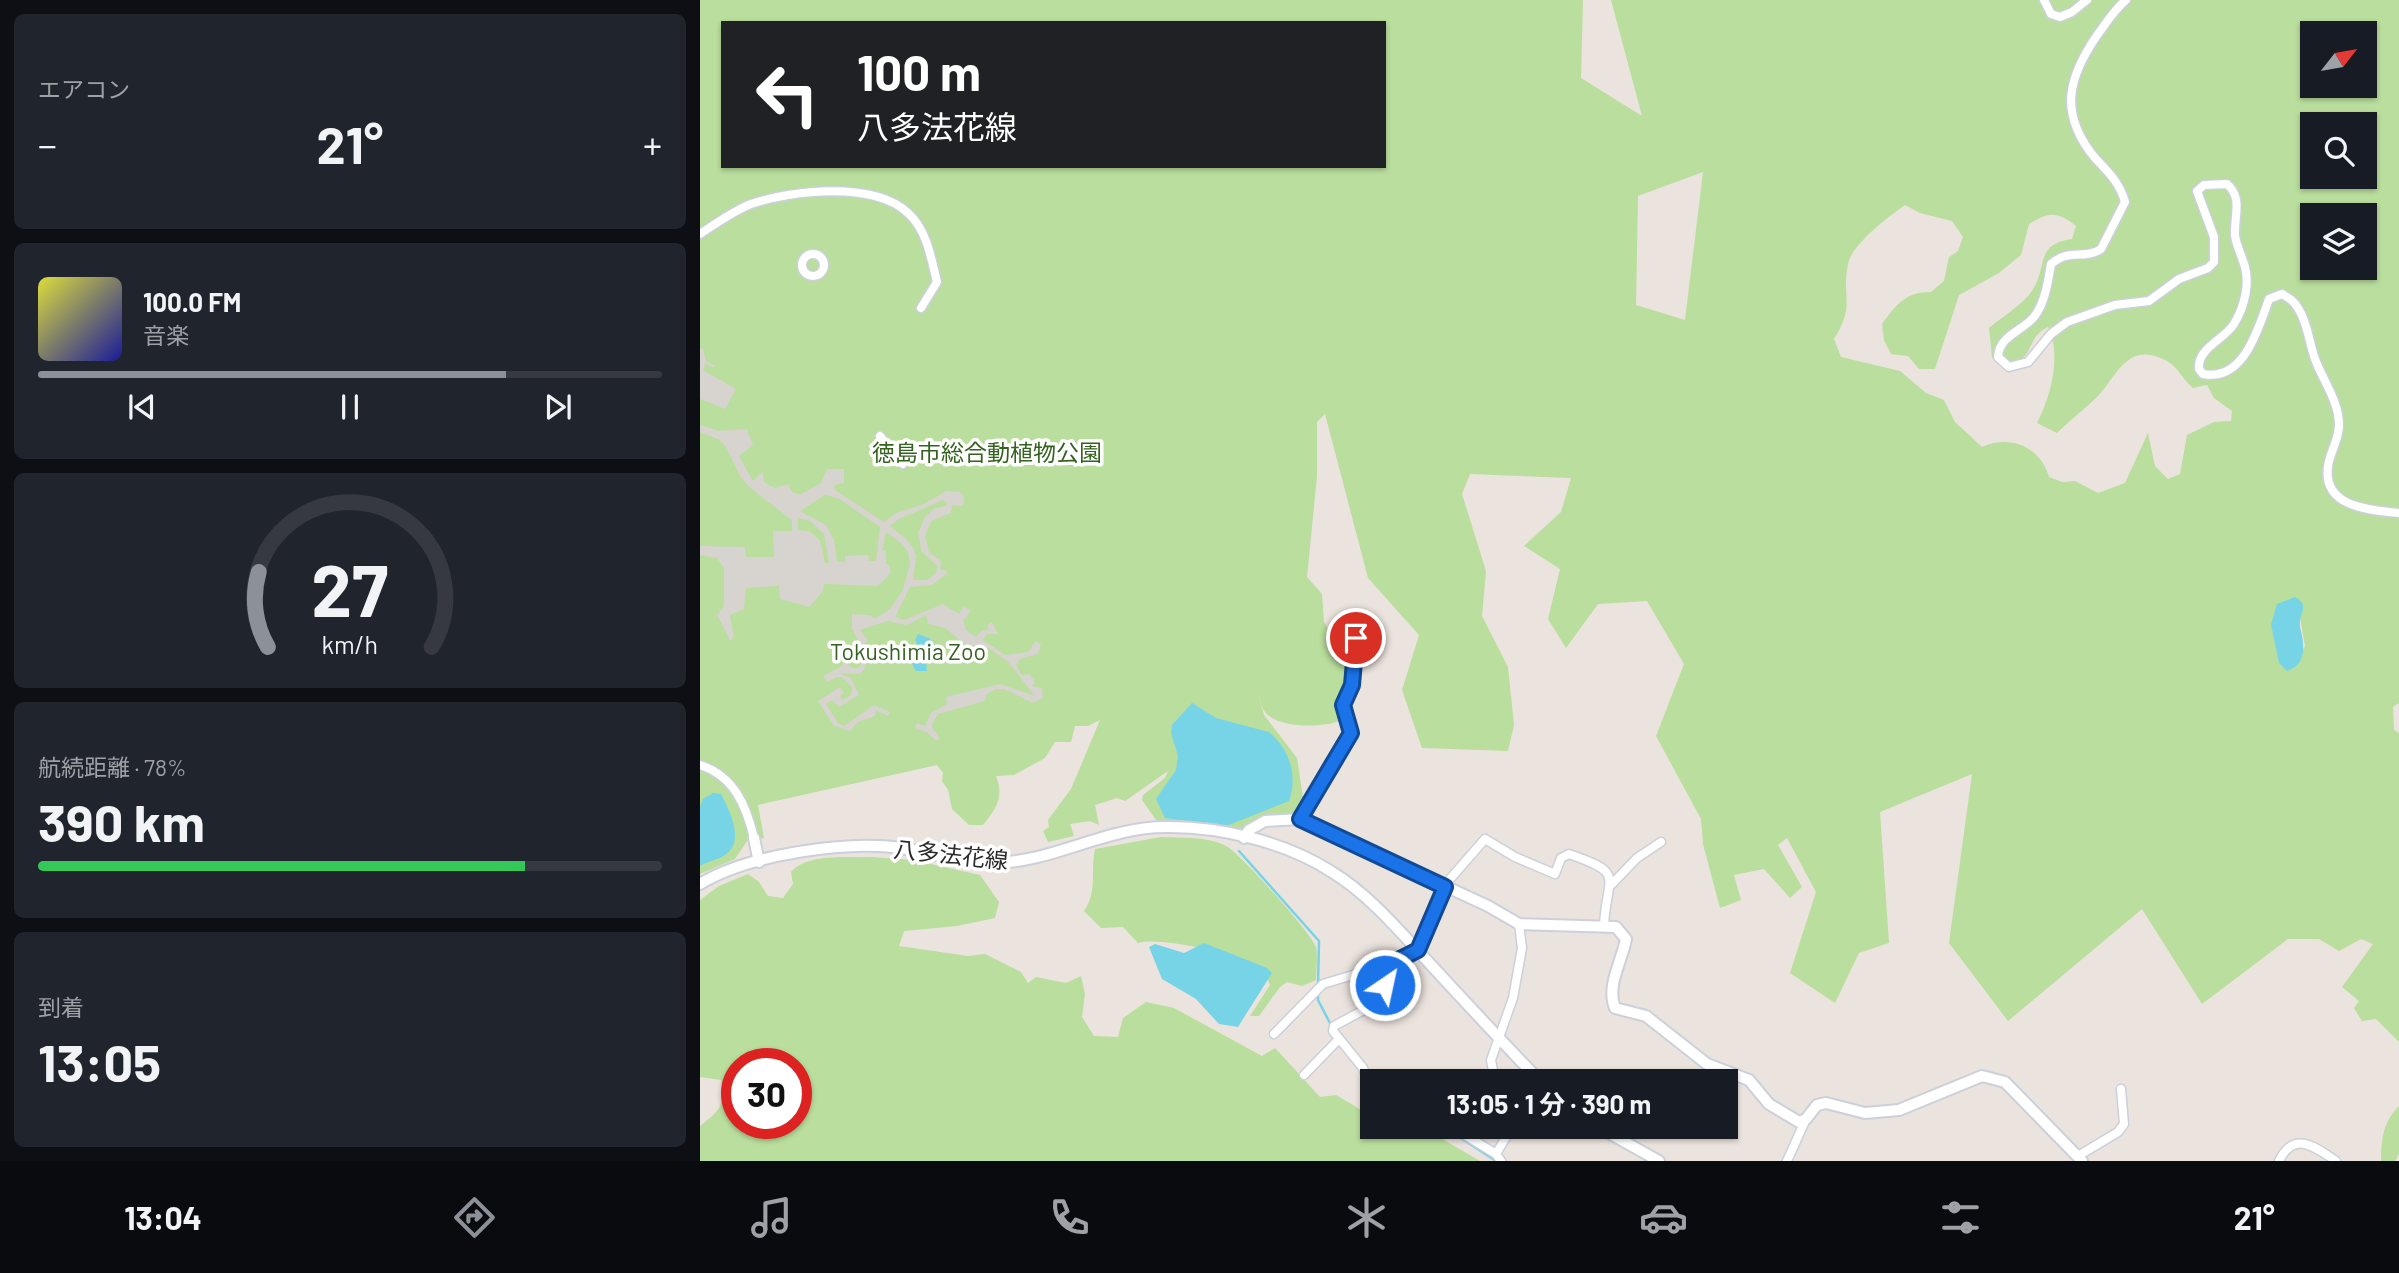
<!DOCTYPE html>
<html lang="ja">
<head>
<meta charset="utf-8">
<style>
	body { margin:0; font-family:Barlow,"Noto Sans JP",sans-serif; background:#20242c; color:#f1f3f6; height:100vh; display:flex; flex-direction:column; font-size:26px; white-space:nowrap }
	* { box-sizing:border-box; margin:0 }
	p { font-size:23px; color:#9ea1a6 }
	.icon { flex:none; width:38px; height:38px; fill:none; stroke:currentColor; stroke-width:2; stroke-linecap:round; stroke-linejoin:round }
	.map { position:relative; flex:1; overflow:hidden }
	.panel { display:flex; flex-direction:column; gap:14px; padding:14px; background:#0d0f14; width:700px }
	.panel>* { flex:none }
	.guide { position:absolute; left:21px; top:21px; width:665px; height:147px; border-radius:0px; box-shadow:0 2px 5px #0004; background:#202124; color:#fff; overflow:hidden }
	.needle { width:46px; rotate:59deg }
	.buttons { position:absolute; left:1600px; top:21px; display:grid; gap:14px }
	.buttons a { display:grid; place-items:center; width:77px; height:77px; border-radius:0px; background:#171b24; box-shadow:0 2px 5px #0004; font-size:35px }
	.speed { position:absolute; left:21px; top:1048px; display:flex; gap:14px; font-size:35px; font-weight:700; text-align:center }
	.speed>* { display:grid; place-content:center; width:91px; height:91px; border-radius:50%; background:#171b24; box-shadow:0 2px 5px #0004; line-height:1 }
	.speed .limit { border:10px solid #d22; background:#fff; color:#111 }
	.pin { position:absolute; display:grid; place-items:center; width:60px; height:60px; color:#fff; margin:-30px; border:4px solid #fff; border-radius:50%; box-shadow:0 2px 7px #0007 }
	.me { position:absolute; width:77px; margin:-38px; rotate:34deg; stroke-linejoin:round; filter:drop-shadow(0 0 5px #0008) }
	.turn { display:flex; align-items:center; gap:24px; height:147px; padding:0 21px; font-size:32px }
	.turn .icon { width:91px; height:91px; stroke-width:2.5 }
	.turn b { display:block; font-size:49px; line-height:60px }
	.big { font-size:52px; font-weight:700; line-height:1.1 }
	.panel .card { flex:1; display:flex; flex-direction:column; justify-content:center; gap:10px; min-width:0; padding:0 24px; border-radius:10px; background:#20242c }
	.panel .dial { align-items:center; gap:0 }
	.dial svg { height:182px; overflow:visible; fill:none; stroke:#363941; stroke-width:7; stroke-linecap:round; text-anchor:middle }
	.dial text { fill:#f1f3f6; stroke:none }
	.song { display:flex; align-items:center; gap:21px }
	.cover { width:84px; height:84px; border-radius:10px; background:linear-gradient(135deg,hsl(60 70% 55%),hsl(240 70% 35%)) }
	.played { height:7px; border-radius:4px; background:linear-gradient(90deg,#8c9099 75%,#363941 75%) }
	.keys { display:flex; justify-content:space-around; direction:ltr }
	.heat { display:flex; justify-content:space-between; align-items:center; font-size:38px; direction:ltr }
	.charge { height:10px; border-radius:5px; background:linear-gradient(90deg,#34c759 78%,#363941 0) }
	.trip { position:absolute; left:660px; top:1069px; width:378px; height:70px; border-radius:0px; background:#171b24; box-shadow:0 2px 5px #0004; font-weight:700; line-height:70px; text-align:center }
	.menu { display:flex; height:112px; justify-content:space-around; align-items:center; background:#090b0e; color:#9ea1a6 }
	.menu .icon { width:49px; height:49px }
	.menu .current { color:#8c9099 }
	.menu b { font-size:32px; color:#f1f3f6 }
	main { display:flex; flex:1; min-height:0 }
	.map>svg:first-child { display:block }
	.green { fill:#bade9d; fill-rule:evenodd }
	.plaza { fill:#d7d3cf; fill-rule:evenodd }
	.water { fill:#77d4e6 }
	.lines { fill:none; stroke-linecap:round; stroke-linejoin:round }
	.stream { stroke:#77d4e6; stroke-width:2.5 }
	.street-casing { stroke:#cbd0db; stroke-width:11 }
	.secondary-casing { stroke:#cbd0db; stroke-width:14 }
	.street { stroke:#fff; stroke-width:8 }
	.secondary { stroke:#fff; stroke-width:10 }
	.route-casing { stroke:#114b97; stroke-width:18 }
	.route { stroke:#1a73e8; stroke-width:12 }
	.labels { text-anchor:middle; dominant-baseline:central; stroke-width:7; stroke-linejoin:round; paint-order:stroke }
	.park-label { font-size:23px; fill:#34621f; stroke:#fff }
	.street-label { font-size:23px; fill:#2a2a2a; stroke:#fff }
</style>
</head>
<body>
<main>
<section class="panel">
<div class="card"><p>エアコン</p>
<div class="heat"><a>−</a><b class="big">21°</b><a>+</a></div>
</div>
<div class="card">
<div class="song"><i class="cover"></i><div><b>100.0 FM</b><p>音楽</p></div></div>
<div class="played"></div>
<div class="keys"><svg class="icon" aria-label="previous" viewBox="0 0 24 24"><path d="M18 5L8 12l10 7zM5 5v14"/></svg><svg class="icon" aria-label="pause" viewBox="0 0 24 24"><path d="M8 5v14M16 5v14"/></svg><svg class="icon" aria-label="next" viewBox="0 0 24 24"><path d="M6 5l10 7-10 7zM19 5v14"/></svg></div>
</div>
<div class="card dial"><svg viewBox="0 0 100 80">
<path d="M14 69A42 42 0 1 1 86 69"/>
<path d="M14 69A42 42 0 0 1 10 36" stroke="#8c9099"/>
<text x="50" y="56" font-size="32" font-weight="700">27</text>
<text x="50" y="72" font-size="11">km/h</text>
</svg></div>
<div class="card"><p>航続距離 · 78%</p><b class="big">390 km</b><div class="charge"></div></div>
<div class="card"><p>到着</p><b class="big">13:05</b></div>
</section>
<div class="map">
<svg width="1699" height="1161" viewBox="0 0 1699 1161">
	<rect width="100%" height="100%" fill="#ebe3dd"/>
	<g class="green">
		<path d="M0 0H883L881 78 942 116 911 0H1699V703L1693 707 1694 730 1699 733V1042L1676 1019 1662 1021 1654 1008 1659 1001 1642 987 1673 944 1661 939 1639 951 1619 939H1588L1502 1004 1442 909 1308 1021 1249 943 1272 774 1180 812 1189 943 1159 953 1135 1003 1090 973 1116 892 1087 838 1078 845 1102 887 1090 898 1064 869 1034 875 1041 900 1020 908 1003 844 1001 819 956 736 984 664 947 601 898 604 866 648 848 619 860 569 824 546 861 512 871 478 770 474 762 494 786 571 782 616 808 667 814 725 808 751 722 748 702 690 719 635 668 578 625 414 617 422V476L607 577 622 594 624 622 632 637C649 643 651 666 647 682 645 690 639 695 638 704 638 710 640 714 639 721 622 728 577 728 565 712 561 707 560 697 558 693L564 715 597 758 604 804 600 814 541 832 456 820 442 800 443 795 465 778 468 771 425 801 417 798 395 805 399 825 390 821 370 824 374 836 348 842 343 831 349 827 348 820 371 789 400 720 388 726H375L371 742H355L345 758 314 775 296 776C304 797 297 808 283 825H269L252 809 248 790 242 781 243 773 237 765 58 805 64 838 47 841 35 859 0 874ZM23 23H684V166H23ZM1612 33H1664V86H1612ZM1612 124H1664V177H1612ZM1003 172 985 320 936 305 938 196ZM1205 205 1220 213 1252 221 1263 237 1258 251 1249 257 1244 281 1231 292C1205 292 1196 305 1182 324L1184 340 1191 354 1208 356 1219 369H1235L1259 295 1299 273 1321 255 1329 224C1349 212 1357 211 1376 226L1372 239C1334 244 1348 268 1332 291 1322 305 1302 317 1289 328L1292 357 1302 366 1311 368C1335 354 1327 337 1348 327 1362 355 1351 396 1337 423L1357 433C1370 420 1385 409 1398 396 1418 374 1428 340 1467 361 1479 368 1483 380 1493 388L1507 385 1514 398 1532 411 1531 421 1514 422 1487 435 1480 474 1468 479 1455 466 1448 433 1425 483 1398 493 1375 481 1362 482 1349 477C1341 447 1310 434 1282 447L1255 422 1244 400 1226 393 1200 371 1141 357 1134 339C1156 304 1141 297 1148 264 1151 245 1189 216 1205 205ZM1612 215H1664V268H1612ZM1577 610 1600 618 1605 646 1593 669 1579 663C1578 645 1566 627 1577 610Z"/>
		<path d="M461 837C481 838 507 836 526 846 539 852 612 934 616 947 618 956 616 970 616 980L602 986 587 982 580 987 559 1016H550L570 985C568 981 566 974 562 971 540 955 463 936 438 943L423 927 401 928 384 911C398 891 390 872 395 849Z"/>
		<path d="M171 857 213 860 280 875 299 902 295 918 257 926 204 931 199 946 268 956 285 954 321 972 328 983 336 977 366 983 381 976 385 994 382 1017 394 1036 418 1037 423 1018 446 1002 474 1008 562 1056 575 1048 620 1097 636 1095 663 1111 672 1106V1127H722L780 1161H0V1126C20 1110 25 1107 21 1080L0 1077V900L19 886 48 874 59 882 68 896 83 898 93 884 91 872C108 853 147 858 171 857ZM37 1064H96V1124H37Z"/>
		<path d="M1699 1106V1154L1695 1161H1681C1681 1139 1683 1122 1699 1106Z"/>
	</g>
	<g class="plaza">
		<path d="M3 348 6 361 15 366 14 368 6 364 3 370 36 389 25 409 0 399V349Z"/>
		<path d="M0 425 19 431 47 429 53 445 39 456 53 481 63 471 64 482 75 488 88 484 93 493 101 494 121 483 127 469H144V483L134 485 135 490 184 522 196 513 224 504 246 491 260 492 264 497 263 506 252 505 251 513 231 521 225 536 229 552 241 561 240 569 247 571V573L232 585 210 587 195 617 204 620 243 604 259 614 264 606 271 611 263 621 266 630 276 637 281 631 289 629 287 625 292 622 298 634H287L283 640 305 655 328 652 336 641 341 644 338 654 320 659 316 665 322 675 330 674 335 682 332 686 342 688 343 698 333 703 304 689H295L286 695 285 701 238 714 231 726 240 738 237 741 226 732 215 728 216 723 225 726 231 713 247 704 246 697 300 684 335 696 308 662 293 651 281 645 269 647 245 628 228 624 226 615 207 625 188 621 160 630 168 640 165 644 170 656 165 668 160 674 138 673 151 678 159 695 139 707 132 700 126 704 138 723 144 726 174 705 190 712 188 716 176 710 175 716 158 722 150 731 134 726 118 701 140 687 144 693 140 696 142 700 151 695 152 687 143 678 136 677 127 682 123 676 142 666 145 657 149 659 147 665 155 669 160 666 166 654 152 629V614L170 615 174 619 190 609 202 592 210 564 208 552 202 544 186 532 182 550 186 551V564L190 565V574L178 586 124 584 123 591 109 607 80 599 79 586 46 588 44 609 30 615 34 638 30 640 17 615 24 606V568L17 558 0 555V546L45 547 46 557H74L73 531H92V520L49 487 40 476 26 447 20 440 0 432ZM125 495 138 498 180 527 176 561H169L168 555 145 556V562H137L134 540 126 525 100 511ZM243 500 247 503 246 506 235 508 225 517 218 533 222 552 237 566 236 573 227 580H213L216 556 214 549 206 539 190 526 199 519ZM98 518 110 521 124 534 129 563H125L120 540 109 531 98 530Z"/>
	</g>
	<g class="water">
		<path d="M1595 597C1611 605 1598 614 1600 627 1604 643 1608 664 1587 671L1579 663 1571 625 1577 604Z"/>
		<path d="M218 634 229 638 235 645 233 651 225 653 227 671H216L212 664 221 651 215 640Z"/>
		<path d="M492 703 516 718 569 732C590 750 598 776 589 801L526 826 465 818 456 799 476 770 478 756 471 733 472 725Z"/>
		<path d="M13 793 21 794C29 810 46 841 25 855 18 860 8 861 0 866V807L3 799Z"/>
		<path d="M504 943 567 968 572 973 538 1027 519 1024 496 999 462 979 449 947 455 944 484 953Z"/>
	</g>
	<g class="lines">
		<g class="stream">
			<path d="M539 851 619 941 618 985"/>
			<path d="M618 992V1000L632 1027"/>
			<path d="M744 1127 796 1161"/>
		</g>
		<defs>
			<g id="street">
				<path d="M1344 0 1351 14 1360 17 1372 12 1387 0"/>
				<path d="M1426 0C1414 10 1407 22 1398 34 1368 77 1358 113 1395 158 1408 172 1420 183 1425 202L1401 249C1385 260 1369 248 1351 264 1348 282 1345 303 1334 317 1322 331 1299 336 1298 357L1309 367 1328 362 1351 334 1367 322 1415 305 1449 301 1479 279 1508 268 1514 262V237L1497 191 1504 185 1527 184C1543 198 1534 215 1535 235 1536 245 1540 251 1543 261 1551 281 1545 306 1534 324 1524 340 1497 348 1499 369L1503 374C1544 382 1558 329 1569 299L1582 294C1589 298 1594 301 1598 308 1608 323 1609 343 1615 359 1623 381 1639 401 1639 425 1639 440 1630 452 1628 466 1622 508 1671 510 1699 513"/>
				<path d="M0 234C17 223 33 211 51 204 92 190 174 181 208 213 227 230 231 258 237 282L221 308"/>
				<circle cx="113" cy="265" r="11"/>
				<path d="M180 436 203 464"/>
				<path d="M0 765C34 776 46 805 54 838"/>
				<path d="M600 819 651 733 643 705 653 676 652 658 656 638"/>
				<path d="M911 885 937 858 961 842"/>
				<path d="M574 1034 623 984 690 964"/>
				<path d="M604 1075 638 1040"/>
				<path d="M795 1082 791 1060 813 998 822 948 819 924"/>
				<path d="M672 1088 663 1068 633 1031 634 1026 688 997 685 977 690 964 718 951 750 879 785 839 815 857 855 874 861 858 869 854C926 874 907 874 904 925"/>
				<path d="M752 1127 796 1154"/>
				<path d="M1378 1156 1418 1132 1424 1124 1421 1089"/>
				<path d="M801 1161 796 1154 812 1127"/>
				<path d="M1087 1161 1106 1119"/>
				<path d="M1579 1161C1594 1130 1615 1147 1636 1161"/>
			</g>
			<g id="secondary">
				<path d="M54 838 59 862"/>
				<path d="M544 838 549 830 565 821 600 819 788 906 819 924 916 927 926 939C922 961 906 986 915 1008L946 1016 1007 1064 1049 1080 1069 1104 1099 1122 1106 1119 1117 1105 1126 1103 1165 1113 1199 1110 1282 1076 1305 1082 1382 1161"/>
				<path d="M0 884C47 855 146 840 201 848 230 853 259 862 289 863 350 864 405 827 465 827 519 826 586 842 632 872 671 896 701 933 732 966 768 1005 804 1044 841 1082"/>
				<path d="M898 1127 959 1161"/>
			</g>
		</defs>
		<use href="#street" class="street-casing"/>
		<use href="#secondary" class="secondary-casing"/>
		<use href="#street" class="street"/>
		<use href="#secondary" class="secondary"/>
	</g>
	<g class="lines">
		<defs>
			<path id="route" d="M656 638 652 685 643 705 651 733 600 819 745 887 718 950 690 964 685 985"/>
		</defs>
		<use href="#route" class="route-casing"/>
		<use href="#route" class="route"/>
	</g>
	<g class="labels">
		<g class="park-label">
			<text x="287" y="452">徳島市総合動植物公園</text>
			<text x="208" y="651">Tokushimia Zoo</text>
		</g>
		<g class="street-label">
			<text transform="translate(251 854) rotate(6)">八多法花線</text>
		</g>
	</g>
</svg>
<div class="buttons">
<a><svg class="needle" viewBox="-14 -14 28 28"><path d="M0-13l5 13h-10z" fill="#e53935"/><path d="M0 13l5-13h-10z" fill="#9ea1a6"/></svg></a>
<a><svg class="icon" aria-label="search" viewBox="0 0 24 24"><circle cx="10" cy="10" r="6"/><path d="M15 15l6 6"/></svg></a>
<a><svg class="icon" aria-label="layers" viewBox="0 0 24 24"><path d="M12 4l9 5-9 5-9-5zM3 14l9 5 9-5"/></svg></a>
</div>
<div class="speed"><div class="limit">30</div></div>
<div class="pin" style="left:656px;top:638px;background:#d93025"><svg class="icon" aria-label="arrive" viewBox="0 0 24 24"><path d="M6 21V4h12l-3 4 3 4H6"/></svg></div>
<svg class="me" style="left:685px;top:985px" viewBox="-20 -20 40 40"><circle r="17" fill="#1a73e8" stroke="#fff" stroke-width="3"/><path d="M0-11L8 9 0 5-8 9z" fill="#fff"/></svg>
<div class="trip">13:05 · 1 分 · 390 m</div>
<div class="guide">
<div class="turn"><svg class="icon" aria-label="left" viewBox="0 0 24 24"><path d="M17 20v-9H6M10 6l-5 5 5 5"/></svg><div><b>100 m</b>八多法花線</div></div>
</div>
</div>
</main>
<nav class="menu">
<b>13:04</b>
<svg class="icon current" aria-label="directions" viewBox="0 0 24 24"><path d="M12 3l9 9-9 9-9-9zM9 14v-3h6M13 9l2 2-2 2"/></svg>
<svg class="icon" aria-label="music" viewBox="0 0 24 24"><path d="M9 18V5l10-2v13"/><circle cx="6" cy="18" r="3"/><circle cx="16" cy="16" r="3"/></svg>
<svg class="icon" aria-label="phone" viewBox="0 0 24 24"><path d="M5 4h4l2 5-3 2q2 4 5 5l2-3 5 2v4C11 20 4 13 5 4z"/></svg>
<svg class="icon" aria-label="climate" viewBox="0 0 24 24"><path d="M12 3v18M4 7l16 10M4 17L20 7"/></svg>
<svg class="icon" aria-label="car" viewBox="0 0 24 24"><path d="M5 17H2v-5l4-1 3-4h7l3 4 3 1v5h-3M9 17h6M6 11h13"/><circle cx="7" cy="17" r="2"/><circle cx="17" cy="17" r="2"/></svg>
<svg class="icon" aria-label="filters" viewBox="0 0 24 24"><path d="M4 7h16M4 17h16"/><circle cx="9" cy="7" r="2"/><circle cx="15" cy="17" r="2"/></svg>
<b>21°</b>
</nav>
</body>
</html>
